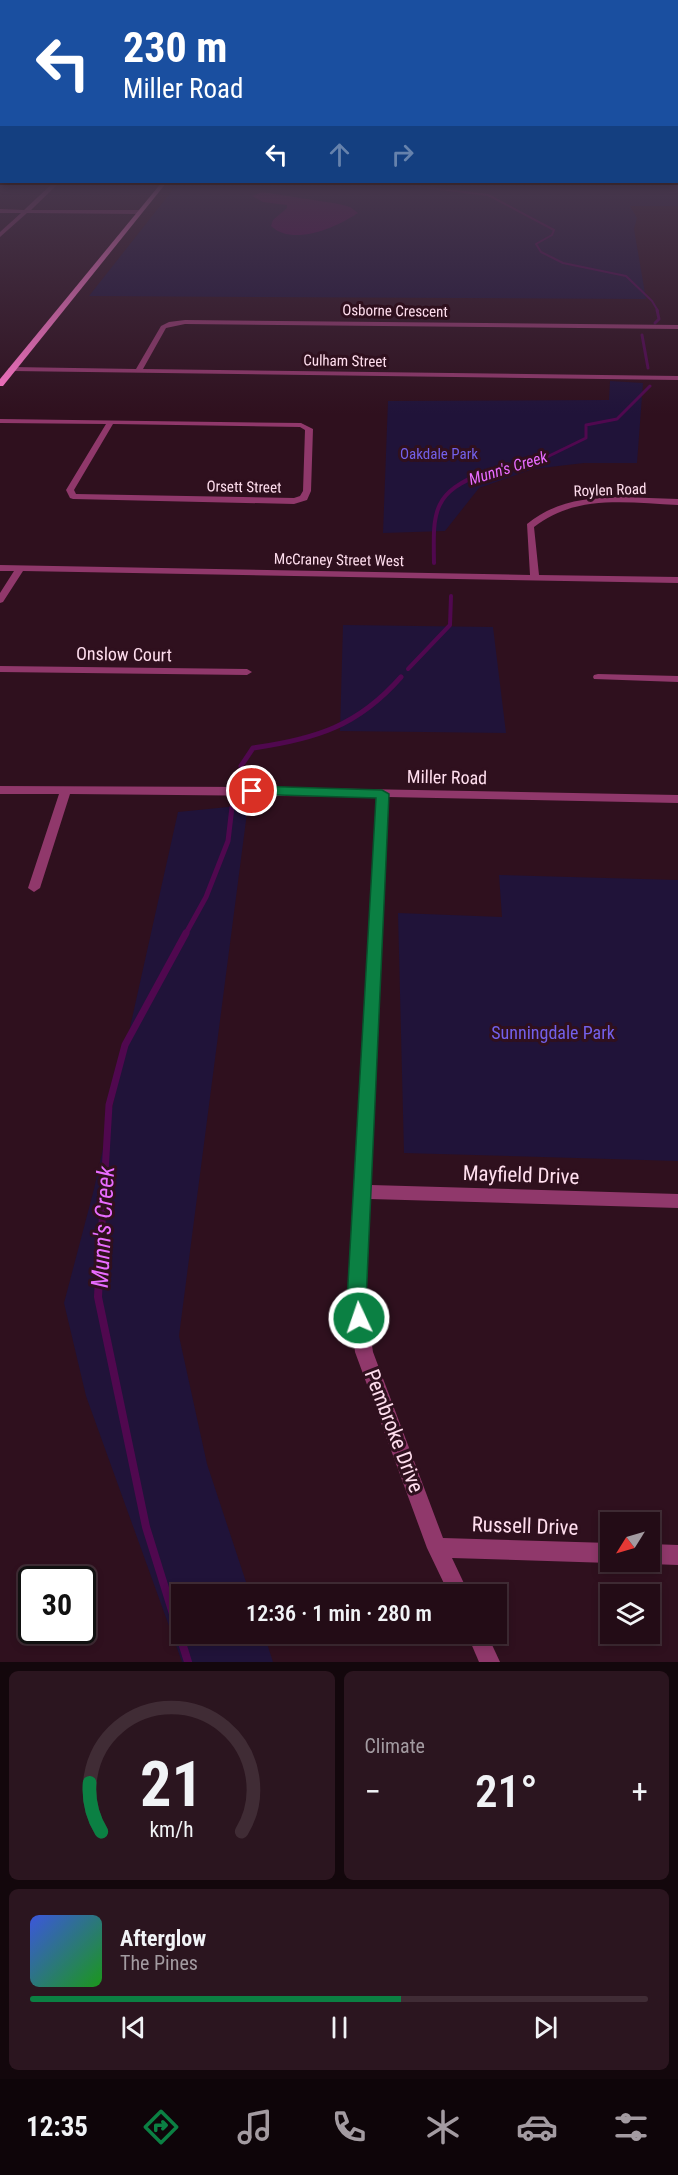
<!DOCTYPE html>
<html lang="en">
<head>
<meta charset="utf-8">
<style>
	body { margin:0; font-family:"Roboto Condensed",sans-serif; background:#2b151f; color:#f1f3f6; height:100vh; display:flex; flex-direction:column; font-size:22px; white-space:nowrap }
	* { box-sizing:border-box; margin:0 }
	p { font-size:20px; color:#a39ba1 }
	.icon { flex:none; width:33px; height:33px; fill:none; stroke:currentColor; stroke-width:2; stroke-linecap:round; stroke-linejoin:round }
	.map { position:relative; height:1662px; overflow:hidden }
	.drawer { display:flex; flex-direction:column; gap:9px; padding:9px; background:#13070c; flex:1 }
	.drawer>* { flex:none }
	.guide { position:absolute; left:0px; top:0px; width:678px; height:183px; box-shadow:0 3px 9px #0003,0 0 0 2px #402c35; background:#1a4fa0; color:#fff; overflow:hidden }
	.needle { width:39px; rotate:233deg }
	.tools { position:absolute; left:600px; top:1512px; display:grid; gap:12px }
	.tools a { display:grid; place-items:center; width:60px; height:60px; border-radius:0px; background:#230c16; box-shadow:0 3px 9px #0003,0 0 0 2px #402c35; font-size:30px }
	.speed { position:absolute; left:18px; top:1566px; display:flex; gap:12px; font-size:30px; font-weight:700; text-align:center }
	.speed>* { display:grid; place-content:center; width:78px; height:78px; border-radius:50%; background:#230c16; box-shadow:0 3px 9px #0003,0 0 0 2px #402c35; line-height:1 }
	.speed .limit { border:3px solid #111; border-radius:9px; background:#fff; color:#111 }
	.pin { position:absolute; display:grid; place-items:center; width:51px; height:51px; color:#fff; margin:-26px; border:3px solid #fff; border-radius:50%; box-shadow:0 2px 6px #0007 }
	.me { position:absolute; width:66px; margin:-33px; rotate:357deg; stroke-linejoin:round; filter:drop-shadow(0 0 4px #0008) }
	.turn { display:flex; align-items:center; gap:21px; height:126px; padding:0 24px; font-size:27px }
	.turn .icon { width:78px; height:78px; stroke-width:2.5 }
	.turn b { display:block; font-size:42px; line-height:51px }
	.lanes { display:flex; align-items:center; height:57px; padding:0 24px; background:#0003; justify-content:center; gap:30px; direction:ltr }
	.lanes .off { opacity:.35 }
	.big { font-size:45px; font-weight:600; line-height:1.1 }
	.drawer .tile { flex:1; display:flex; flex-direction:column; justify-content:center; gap:9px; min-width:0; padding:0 21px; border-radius:9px; background:#2b151f }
	.drawer .dial { align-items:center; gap:0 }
	.dial svg { height:156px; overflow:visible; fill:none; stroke:#402c35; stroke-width:7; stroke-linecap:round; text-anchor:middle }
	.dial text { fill:#f1f3f6; stroke:none }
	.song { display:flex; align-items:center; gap:18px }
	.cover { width:72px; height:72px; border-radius:9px; background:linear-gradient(135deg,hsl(230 70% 55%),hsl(120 70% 35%)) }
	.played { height:6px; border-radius:3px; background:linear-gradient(90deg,#0b8043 60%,#402c35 60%) }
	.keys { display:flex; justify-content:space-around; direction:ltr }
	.heat { display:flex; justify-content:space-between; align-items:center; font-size:33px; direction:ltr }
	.drawer .tiles { flex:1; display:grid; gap:9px; grid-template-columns:1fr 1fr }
	.tile:last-child { grid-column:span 2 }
	.trip { position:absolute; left:171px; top:1584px; width:336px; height:60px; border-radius:0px; background:#230c16; box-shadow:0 3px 9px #0003,0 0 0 2px #402c35; font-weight:600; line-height:60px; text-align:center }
	.menu { display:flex; height:96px; justify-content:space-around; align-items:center; background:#0e0509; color:#a39ba1 }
	.menu .icon { width:42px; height:42px }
	.menu .on { color:#0b8043 }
	.menu b { font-size:27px; color:#f1f3f6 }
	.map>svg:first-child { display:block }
	.green { fill:#201339 }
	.water { fill:#50084f }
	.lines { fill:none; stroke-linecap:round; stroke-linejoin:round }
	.stream-far5 { stroke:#50084f; stroke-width:2 }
	.stream-far4 { stroke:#50084f; stroke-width:3 }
	.stream-far3 { stroke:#50084f; stroke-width:4 }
	.stream-far2 { stroke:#50084f; stroke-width:5 }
	.stream-far1 { stroke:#50084f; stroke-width:7 }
	.stream { stroke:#50084f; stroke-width:8 }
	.street { fill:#90386b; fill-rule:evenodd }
	.secondary { fill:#ff75c6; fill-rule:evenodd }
	.route { fill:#0b8043; stroke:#07532c; stroke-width:1.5 }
	.labels { text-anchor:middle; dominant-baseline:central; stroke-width:6; stroke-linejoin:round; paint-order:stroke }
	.far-street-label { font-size:15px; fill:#ffdeee; stroke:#2f101e }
	.far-park-label { font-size:15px; fill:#7360e9; stroke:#2f101e }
	.far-water-label { font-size:16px; font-style:italic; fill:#e96cff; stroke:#2f101e }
	.street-label { font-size:18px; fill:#ffdeee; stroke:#2f101e }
	.park-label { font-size:18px; fill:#7360e9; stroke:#2f101e }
	.near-street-label { font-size:21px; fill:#ffdeee; stroke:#2f101e }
	.near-water-label { font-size:24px; font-style:italic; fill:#e96cff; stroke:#2f101e }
</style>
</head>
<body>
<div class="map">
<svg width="678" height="1662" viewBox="0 0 678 1662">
	<rect width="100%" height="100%" fill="#2f101e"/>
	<g class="green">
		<path d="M678 181V206H630L637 218 634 229 646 299 89 296 179 182Z"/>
		<path d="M610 381 643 383 637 463H584L533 469 479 488 445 531 383 533 388 401 609 400Z"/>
		<path d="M343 625 493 627 506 733 340 731Z"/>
		<path d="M248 805 179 1336 207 1464 250 1594H182V1634H264L273 1662H182L86 1396 64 1303 94 1189 178 812Z"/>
		<path d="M499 875 678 880V1161L404 1153 398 913 502 917Z"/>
	</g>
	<path class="water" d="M262 192 339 204 350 207 358 213C337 227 293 247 271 226L273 220 287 208V205L263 202 252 196Z"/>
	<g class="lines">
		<path class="stream-far5" d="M381 182 488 195 554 230 552 235 536 244 541 252 563 263 626 276 652 301 658 311"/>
		<g class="stream-far4">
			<path d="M655 323 659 319 657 310"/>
			<path d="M642 335 648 368"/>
			<path d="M482 474 549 456 586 438V425L617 419 650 386"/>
		</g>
		<g class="stream-far3">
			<path d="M434 563C433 511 432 492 486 472"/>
			<path d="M408 669 450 625 451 596"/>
		</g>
		<g class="stream-far2">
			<path d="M241 766 253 748C316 739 358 726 401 677"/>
			<path d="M185 935 206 897 228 841 232 807"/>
		</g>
		<path class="stream-far1" d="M100 1257 109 1105 125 1045 186 933"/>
		<path class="stream" d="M100 1256 98 1297 146 1527 188 1662"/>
		<g class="street">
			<path d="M54 182H60L31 210H139L142 212 139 214 27 213 0 237V232L21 213H0V209L24 210Z"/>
			<path d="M185 320 678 325V329L185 324 166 328 143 369 678 376V380L12 371 8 369 12 367 136 369 161 326 169 322Z"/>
			<path d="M0 419 301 423 313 429 311 491 307 500 294 504 73 499 70 498 66 490 106 424 0 423ZM113 424 300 427 305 430 303 491 300 496 294 498 76 494 74 490Z"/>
			<path d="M620 497 678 499V505C628 503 576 494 534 527L539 575 678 577V583L23 571 3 602 0 603V593L14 571H0V565L530 575 527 524C556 501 584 498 620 497Z"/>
			<path d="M0 666 247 669 252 672 247 675 0 672Z"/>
			<path d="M598 674 678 676V682L594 679 593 677 594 675Z"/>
			<path d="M0 786 252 787 678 795V803L388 797 371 1185 678 1194V1208L370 1199 365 1301 373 1352 443 1538 610 1543V1562H613L610 1563 452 1558 469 1594H449L427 1548 355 1352 349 1301 376 797 70 794 40 888 34 892 28 888 59 794H0Z"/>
			<path d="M650 1544 678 1545V1565L650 1564 645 1562H650Z"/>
			<path d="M467 1634H487L500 1662H479Z"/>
		</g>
		<path class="secondary" d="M162 182H167L3 386H0V379Z"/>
	</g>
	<linearGradient id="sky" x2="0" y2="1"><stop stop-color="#1a0910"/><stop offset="0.44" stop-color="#47374c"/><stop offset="1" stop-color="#47374c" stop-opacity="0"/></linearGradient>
	<rect width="678" height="414" fill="url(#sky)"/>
	<path class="route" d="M252 786 382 790 389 794 366 1301 369 1318 366 1324 359 1327 352 1324 347 1301 376 798 248 794 246 791 248 788Z"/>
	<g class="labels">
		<g class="far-street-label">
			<text transform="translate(395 311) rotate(1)">Osborne Crescent</text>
			<text transform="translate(345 361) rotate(1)">Culham Street</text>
			<text transform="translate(244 487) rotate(1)">Orsett Street</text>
			<text transform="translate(610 490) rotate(-2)">Roylen Road</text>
			<text transform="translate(339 560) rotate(1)">McCraney Street West</text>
		</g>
		<g class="far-park-label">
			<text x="439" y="454">Oakdale Park</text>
		</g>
		<g class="far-water-label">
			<text transform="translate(508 468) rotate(-17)">Munn's Creek</text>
		</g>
		<g class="street-label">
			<text transform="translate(124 654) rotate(1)">Onslow Court</text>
			<text transform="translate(447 777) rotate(1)">Miller Road</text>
		</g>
		<g class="park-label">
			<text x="553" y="1032">Sunningdale Park</text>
		</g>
		<g class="near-street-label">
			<text transform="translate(521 1175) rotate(2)">Mayfield Drive</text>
			<text transform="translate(394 1431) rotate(69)">Pembroke Drive</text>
			<text transform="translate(525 1526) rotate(2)">Russell Drive</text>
		</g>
		<g class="near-water-label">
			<text transform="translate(103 1227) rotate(-87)">Munn's Creek</text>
		</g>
	</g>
</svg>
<div class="tools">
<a><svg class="needle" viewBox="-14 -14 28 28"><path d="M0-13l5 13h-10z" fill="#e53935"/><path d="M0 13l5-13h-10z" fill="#a39ba1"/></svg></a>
<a><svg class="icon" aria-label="layers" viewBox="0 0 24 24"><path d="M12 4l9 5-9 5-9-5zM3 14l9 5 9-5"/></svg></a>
</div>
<div class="speed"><div class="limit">30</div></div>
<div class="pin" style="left:252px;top:791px;background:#d93025"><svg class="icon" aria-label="arrive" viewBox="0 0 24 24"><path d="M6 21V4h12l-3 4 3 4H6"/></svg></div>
<svg class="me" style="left:359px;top:1318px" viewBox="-20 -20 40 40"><circle r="17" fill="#0b8043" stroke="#fff" stroke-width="3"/><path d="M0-11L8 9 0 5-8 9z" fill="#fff"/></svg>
<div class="trip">12:36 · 1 min · 280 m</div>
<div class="guide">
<div class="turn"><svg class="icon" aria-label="left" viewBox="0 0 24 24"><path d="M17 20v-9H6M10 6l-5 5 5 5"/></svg><div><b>230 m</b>Miller Road</div></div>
<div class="lanes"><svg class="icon" aria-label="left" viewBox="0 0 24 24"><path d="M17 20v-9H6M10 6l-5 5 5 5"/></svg><svg class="icon off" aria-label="ahead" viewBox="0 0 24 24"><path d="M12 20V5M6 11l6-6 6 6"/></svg><svg class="icon off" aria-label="right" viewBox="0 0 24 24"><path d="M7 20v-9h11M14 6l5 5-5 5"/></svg></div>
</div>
</div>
<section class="drawer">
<div class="tiles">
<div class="tile dial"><svg viewBox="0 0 100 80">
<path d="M14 69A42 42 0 1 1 86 69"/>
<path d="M14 69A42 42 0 0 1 8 44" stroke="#0b8043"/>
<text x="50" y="56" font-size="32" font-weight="700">21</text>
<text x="50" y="72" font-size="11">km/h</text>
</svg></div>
<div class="tile"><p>Climate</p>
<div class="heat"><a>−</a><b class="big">21°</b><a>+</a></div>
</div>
<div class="tile">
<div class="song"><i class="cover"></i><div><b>Afterglow</b><p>The Pines</p></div></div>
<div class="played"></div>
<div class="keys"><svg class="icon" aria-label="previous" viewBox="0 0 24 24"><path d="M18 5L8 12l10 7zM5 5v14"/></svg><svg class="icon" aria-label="pause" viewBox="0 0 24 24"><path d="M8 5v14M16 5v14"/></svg><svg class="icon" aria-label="next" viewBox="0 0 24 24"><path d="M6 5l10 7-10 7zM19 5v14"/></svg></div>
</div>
</div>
</section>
<nav class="menu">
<b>12:35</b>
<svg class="icon on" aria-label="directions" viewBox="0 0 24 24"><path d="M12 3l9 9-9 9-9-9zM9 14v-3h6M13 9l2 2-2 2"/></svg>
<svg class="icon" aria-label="music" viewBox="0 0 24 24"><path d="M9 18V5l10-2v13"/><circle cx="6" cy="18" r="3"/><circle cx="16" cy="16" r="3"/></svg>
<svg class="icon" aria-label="phone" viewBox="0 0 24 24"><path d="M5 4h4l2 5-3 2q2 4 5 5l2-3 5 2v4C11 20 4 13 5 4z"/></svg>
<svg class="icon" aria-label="climate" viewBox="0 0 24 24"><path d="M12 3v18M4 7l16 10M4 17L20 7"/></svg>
<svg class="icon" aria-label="car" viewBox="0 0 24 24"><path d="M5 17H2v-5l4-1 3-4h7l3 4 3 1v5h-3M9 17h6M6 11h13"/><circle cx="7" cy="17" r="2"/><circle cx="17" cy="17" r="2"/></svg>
<svg class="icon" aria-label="filters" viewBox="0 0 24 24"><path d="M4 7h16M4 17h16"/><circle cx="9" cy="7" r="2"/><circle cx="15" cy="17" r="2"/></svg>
</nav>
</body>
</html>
